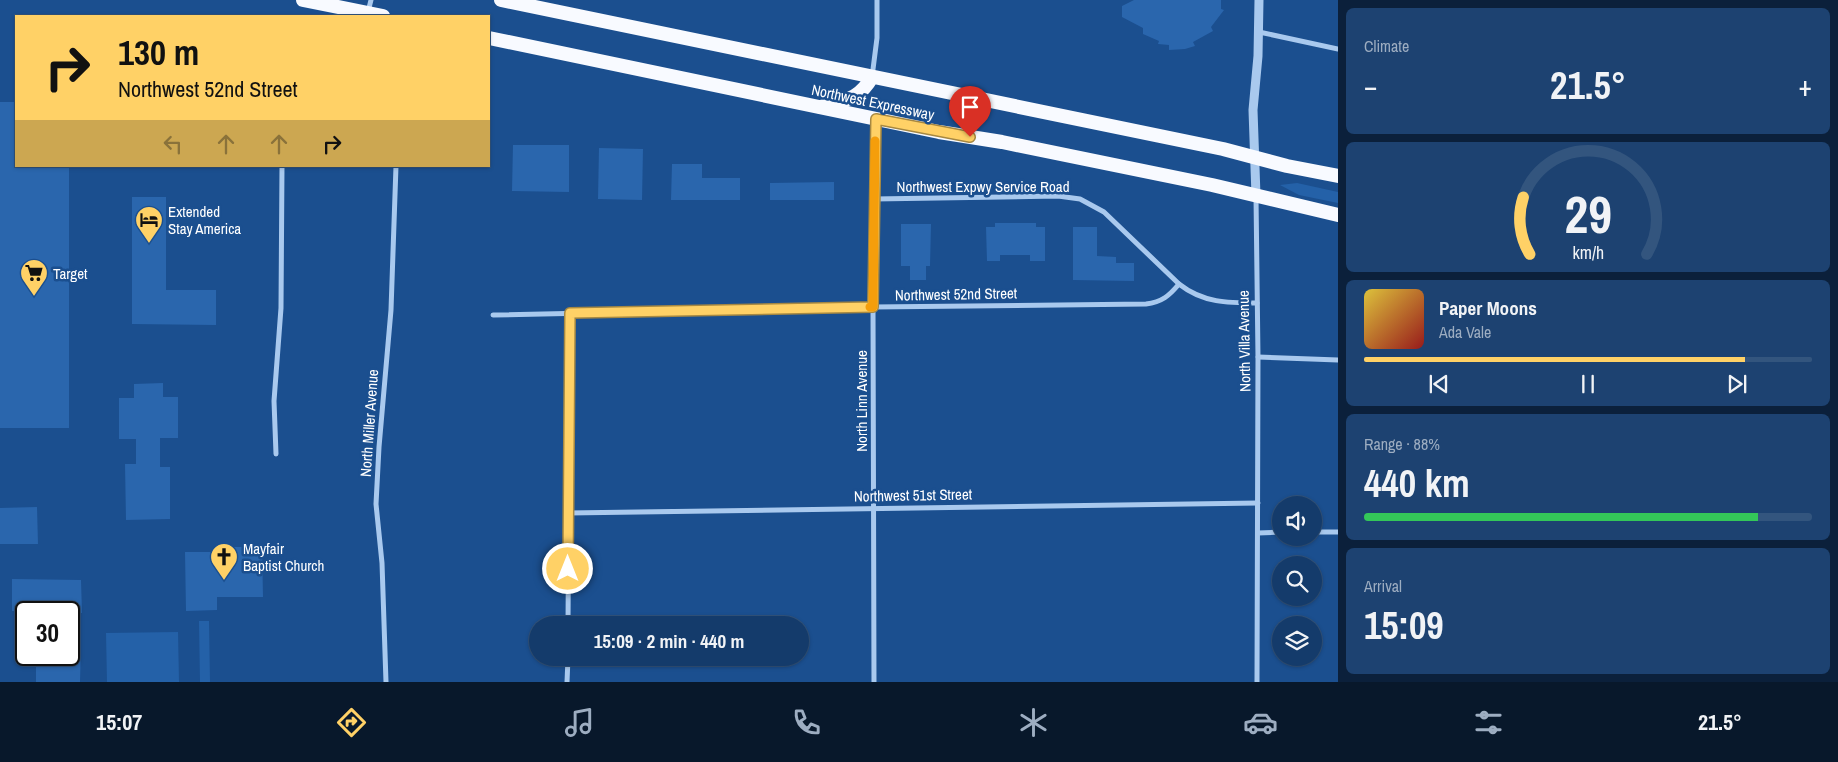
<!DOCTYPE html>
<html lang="en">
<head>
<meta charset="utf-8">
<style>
	body { margin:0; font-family:"Archivo Narrow",sans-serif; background:#1d4271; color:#f1f3f6; height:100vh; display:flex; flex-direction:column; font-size:19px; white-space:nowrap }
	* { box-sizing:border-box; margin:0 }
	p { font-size:16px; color:#9dadc1 }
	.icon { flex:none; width:28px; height:28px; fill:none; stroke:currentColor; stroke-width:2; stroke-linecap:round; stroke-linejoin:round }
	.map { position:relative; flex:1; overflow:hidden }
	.sheet { display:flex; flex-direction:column; gap:8px; padding:8px; background:#0b203b; width:500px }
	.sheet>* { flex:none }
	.guide { position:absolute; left:15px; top:15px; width:475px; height:152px; border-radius:0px; box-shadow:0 1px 4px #0004,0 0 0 1px #33557e; background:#ffd166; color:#111; overflow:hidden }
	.buttons { position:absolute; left:1272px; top:496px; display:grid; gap:10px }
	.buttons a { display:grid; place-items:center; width:50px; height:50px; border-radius:50%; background:#143b6b; box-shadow:0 1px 4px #0004,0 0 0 1px #33557e; font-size:25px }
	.speed { position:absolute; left:15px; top:601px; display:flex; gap:10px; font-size:25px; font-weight:700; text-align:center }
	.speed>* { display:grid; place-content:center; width:65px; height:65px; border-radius:50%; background:#143b6b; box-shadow:0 1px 4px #0004,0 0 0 1px #33557e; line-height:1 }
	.speed .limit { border:2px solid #111; border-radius:8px; background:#fff; color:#111 }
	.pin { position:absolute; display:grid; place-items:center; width:42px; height:42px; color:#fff; margin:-51px -21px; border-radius:50% 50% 50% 0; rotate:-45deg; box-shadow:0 0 5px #0007 }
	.pin .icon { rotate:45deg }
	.me { position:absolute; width:55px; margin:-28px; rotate:0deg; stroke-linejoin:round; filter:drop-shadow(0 0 4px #0008) }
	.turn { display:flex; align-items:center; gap:18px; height:105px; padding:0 20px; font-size:22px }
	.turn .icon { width:65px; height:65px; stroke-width:2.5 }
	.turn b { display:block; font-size:35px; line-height:42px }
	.lanes { display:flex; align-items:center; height:48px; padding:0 20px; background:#0003; justify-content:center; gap:25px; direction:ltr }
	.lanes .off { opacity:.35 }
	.big { font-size:38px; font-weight:700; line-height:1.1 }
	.sheet .tile { flex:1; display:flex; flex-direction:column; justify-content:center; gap:8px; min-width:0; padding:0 18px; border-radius:8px; background:#1d4271 }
	.sheet .dial { align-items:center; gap:0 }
	.dial svg { height:130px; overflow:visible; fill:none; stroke:#33557e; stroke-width:7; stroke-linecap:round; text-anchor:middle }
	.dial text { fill:#f1f3f6; stroke:none }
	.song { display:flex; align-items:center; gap:15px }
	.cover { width:60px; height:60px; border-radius:8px; background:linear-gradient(135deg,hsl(50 70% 55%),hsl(0 70% 35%)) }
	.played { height:5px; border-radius:2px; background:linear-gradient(90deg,#ffd166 85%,#33557e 85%) }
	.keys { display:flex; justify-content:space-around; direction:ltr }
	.heat { display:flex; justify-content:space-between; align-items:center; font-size:28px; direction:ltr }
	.charge { height:8px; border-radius:4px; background:linear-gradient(90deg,#34c759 88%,#33557e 0) }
	.trip { position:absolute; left:529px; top:616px; width:280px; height:50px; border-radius:25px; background:#143b6b; box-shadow:0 1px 4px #0004,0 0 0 1px #33557e; font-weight:700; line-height:50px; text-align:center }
	.tabs { display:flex; height:80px; justify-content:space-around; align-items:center; background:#08182b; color:#9dadc1 }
	.tabs .icon { width:35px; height:35px }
	.tabs .active { color:#ffd166 }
	.tabs b { font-size:22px; color:#f1f3f6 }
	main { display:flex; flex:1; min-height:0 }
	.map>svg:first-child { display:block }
	.green { fill:#2461a8 }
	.building { fill:#2a66ad }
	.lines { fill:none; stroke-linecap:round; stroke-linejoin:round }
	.minor { stroke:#a9c9ee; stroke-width:5 }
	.tertiary { stroke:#a9c9ee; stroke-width:9 }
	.trunk { stroke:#f8faff; stroke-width:14 }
	.route-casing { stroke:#a68842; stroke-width:12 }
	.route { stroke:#ffd166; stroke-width:9 }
	.slow { stroke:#f59e0b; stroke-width:9 }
	.labels { text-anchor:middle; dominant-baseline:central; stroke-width:5; stroke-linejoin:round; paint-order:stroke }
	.street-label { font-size:15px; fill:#fff; stroke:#1b4f8f }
	.poi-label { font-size:15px; fill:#fff; stroke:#1b4f8f; text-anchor:start }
</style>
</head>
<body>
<main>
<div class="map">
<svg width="1338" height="682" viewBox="0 0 1338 682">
	<rect width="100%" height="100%" fill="#1b4f8f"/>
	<g class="green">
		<path d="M1297 183 1338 192V203L1299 195 1280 185Z"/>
		<path d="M199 621H209L210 682H260H200Z"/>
		<path d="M178 632 179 682H107L106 633Z"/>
	</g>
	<g class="building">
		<path d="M1134 0H1221V9L1224 10 1211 27 1213 31 1193 42 1195 46 1185 49 1169 50V45L1158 44 1159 41 1143 34V28L1122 17V6Z"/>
		<path d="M0 102H16V166H69V428H0Z"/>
		<path d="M513 145H569V192L512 191Z"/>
		<path d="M599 148 643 149 642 200 598 199Z"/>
		<path d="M672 164H702V178H740V200H671Z"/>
		<path d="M834 182V200H770V183Z"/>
		<path d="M132 197H166V290H216V325L132 324Z"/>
		<path d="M995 223H1036V227H1045V261H1030V255H1000V261H987L986 227H995Z"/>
		<path d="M901 224H931L930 266H926V280H910V266H901Z"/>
		<path d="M1073 227H1097V256L1116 257V263H1134V281L1073 280Z"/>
		<path d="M163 383V397H178V438H160V467H170V519L126 520 125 464H136V439H119V398H134V384Z"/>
		<path d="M37 507 38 544H0V508Z"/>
		<path d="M223 547H262L263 597H217V610L186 611 185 552H223Z"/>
		<path d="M12 579 81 580 82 613 12 611Z"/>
		<path d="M69 644H81L80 682H36V655H69Z"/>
	</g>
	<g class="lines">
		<g class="minor">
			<path d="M368 12 371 0"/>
			<path d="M1259 32 1338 49"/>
			<path d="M872 77 877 38V0"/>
			<path d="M1256 197 1258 357 1257 682"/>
			<path d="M874 199 1058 196 1080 199 1104 212 1179 284"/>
			<path d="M493 315 873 307 1146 304C1162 302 1169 296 1179 284 1203 303 1228 303 1257 303"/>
			<path d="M1258 357 1338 360"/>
			<path d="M276 454 274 401 281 308 282 166"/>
			<path d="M568 513 1258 503"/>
			<path d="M1314 532H1338"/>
			<path d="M1258 533 1281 532"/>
			<path d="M568 625 570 313"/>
			<path d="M386 682 382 563 376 504 379 447 391 310 396 166"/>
			<path d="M567 682 568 658"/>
			<path d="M874 682 873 307 876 120"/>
		</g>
		<path class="tertiary" d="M1256 196 1253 110 1258 56 1259 0"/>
		<g class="trunk">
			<path d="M303 0 383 16"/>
			<path d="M501 0 1223 149 1287 166 1338 176"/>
			<path d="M489 38 939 132 1002 142 1212 185 1338 215"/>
			<path d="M821 107C845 100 859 100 872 77"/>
		</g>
	</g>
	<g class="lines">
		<defs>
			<path id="route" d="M568 569 570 313 873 307 876 119 970 137"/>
		</defs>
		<use href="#route" class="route-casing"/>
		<use href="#route" class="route"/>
		<path class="slow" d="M870 307H873L875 141"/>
	</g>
	<defs>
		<symbol id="hotel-pin" viewBox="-11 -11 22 30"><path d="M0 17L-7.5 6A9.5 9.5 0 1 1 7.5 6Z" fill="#ffd166" stroke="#1b4f8f"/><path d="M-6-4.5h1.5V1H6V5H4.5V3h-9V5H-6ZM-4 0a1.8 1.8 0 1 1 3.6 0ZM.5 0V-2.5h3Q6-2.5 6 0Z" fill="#111"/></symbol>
		<symbol id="supermarket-pin" viewBox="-11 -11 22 30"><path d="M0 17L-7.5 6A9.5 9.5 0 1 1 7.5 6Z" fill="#ffd166" stroke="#1b4f8f"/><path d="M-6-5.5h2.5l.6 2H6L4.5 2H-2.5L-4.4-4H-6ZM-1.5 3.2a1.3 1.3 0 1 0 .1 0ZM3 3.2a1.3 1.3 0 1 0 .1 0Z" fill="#111"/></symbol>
		<symbol id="church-pin" viewBox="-11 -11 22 30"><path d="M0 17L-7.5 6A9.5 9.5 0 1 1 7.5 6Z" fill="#ffd166" stroke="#1b4f8f"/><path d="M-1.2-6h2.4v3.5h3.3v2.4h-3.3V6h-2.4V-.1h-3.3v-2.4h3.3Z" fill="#111"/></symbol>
	</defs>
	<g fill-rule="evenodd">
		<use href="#hotel-pin" x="133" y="204" width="32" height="43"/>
		<use href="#supermarket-pin" x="18" y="257" width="32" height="43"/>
		<use href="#church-pin" x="208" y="541" width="32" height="43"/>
	</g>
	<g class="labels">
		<g class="street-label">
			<text transform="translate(873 102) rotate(12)">Northwest Expressway</text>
			<text x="983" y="186">Northwest Expwy Service Road</text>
			<text transform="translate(956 294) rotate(-1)">Northwest 52nd Street</text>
			<text transform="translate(1244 341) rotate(-91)">North Villa Avenue</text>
			<text transform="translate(861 401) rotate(-90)">North Linn Avenue</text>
			<text transform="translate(369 423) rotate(-86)">North Miller Avenue</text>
			<text transform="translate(913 495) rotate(-1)">Northwest 51st Street</text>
		</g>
		<g class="poi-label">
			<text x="168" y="211">Extended<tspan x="168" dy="17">Stay America</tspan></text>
			<text x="53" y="273">Target</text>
			<text x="243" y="548">Mayfair<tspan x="243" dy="17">Baptist Church</tspan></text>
		</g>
	</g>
</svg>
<div class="buttons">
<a><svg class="icon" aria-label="sound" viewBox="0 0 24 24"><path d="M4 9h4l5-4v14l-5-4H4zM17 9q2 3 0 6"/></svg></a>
<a><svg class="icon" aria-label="search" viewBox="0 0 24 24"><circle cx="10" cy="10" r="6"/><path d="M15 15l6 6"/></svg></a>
<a><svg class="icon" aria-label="layers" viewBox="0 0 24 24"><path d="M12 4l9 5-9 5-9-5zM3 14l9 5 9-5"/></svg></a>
</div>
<div class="speed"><div class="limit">30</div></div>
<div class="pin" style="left:970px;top:137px;background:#d93025"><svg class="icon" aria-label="arrive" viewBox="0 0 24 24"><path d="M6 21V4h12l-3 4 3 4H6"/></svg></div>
<svg class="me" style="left:568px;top:569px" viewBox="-20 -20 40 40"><circle r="17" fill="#ffd166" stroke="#fff" stroke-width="3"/><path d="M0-11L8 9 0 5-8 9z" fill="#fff"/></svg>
<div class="trip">15:09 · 2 min · 440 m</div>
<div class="guide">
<div class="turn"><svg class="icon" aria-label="right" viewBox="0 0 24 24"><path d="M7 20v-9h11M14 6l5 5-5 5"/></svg><div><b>130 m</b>Northwest 52nd Street</div></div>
<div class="lanes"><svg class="icon off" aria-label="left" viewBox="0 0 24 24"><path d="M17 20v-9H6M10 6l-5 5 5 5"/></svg><svg class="icon off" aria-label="ahead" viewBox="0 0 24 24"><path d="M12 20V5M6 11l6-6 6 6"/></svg><svg class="icon off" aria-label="ahead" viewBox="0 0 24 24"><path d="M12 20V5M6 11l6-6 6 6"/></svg><svg class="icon" aria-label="right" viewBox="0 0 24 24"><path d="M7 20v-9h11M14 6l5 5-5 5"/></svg></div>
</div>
</div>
<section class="sheet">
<div class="tile"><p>Climate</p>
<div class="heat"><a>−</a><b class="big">21.5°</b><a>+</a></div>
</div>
<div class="tile dial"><svg viewBox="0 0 100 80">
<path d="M14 69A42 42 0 1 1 86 69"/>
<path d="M14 69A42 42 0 0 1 10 34" stroke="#ffd166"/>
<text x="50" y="56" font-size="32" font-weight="700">29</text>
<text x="50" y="72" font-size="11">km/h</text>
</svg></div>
<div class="tile">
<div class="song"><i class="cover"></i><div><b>Paper Moons</b><p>Ada Vale</p></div></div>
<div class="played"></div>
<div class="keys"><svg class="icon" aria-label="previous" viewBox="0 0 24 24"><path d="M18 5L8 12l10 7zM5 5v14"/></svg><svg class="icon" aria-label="pause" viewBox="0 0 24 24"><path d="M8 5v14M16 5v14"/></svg><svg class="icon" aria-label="next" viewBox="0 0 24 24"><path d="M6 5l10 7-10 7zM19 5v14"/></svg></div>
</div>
<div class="tile"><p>Range · 88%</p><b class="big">440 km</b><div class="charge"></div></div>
<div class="tile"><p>Arrival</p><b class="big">15:09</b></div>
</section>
</main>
<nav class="tabs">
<b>15:07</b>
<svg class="icon active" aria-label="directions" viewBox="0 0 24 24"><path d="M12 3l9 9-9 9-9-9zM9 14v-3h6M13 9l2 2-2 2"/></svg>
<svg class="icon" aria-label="music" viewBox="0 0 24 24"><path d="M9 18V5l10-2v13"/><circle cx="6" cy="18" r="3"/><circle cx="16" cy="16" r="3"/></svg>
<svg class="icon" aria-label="phone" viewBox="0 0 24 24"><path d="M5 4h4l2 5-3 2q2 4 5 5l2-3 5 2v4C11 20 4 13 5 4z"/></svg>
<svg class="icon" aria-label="climate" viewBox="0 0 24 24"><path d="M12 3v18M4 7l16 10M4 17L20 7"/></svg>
<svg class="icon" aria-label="car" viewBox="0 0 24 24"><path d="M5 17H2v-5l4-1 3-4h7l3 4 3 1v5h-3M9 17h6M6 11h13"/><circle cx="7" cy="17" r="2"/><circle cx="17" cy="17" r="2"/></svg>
<svg class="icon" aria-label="filters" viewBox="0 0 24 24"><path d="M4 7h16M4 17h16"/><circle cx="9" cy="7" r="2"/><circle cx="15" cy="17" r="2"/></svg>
<b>21.5°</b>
</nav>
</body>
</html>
